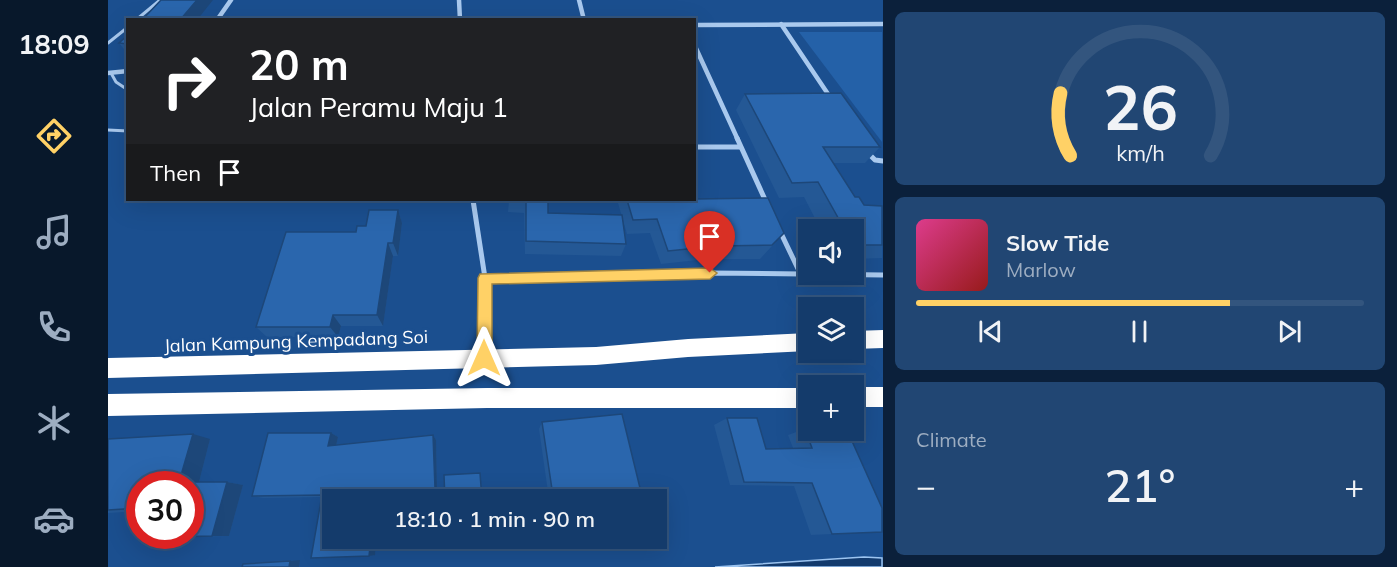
<!DOCTYPE html>
<html lang="en">
<head>
<meta charset="utf-8">
<style>
	body { margin:0; font-family:Mulish,sans-serif; background:#214673; color:#f1f3f6; height:100vh; display:flex; flex-direction:column; font-size:22px; white-space:nowrap }
	* { box-sizing:border-box; margin:0 }
	p { font-size:20px; color:#9dadc1 }
	.icon { flex:none; width:33px; height:33px; fill:none; stroke:currentColor; stroke-width:2; stroke-linecap:round; stroke-linejoin:round }
	.map { position:relative; flex:1; overflow:hidden }
	.panel { display:flex; flex-direction:column; gap:12px; padding:12px; background:#0b203b; width:514px }
	.panel>* { flex:none }
	.banner { position:absolute; left:18px; top:18px; width:570px; height:183px; border-radius:0px; box-shadow:0 6px 24px #0002,0 0 0 2px #33557e; background:#202124; color:#fff; overflow:hidden }
	.fabs { position:absolute; left:690px; top:219px; display:grid; gap:12px }
	.fabs a { display:grid; place-items:center; width:66px; height:66px; border-radius:0px; background:#143b6b; box-shadow:0 6px 24px #0002,0 0 0 2px #33557e; font-size:30px }
	.speed { position:absolute; left:18px; top:471px; display:flex; gap:12px; font-size:30px; font-weight:700; text-align:center }
	.speed>* { display:grid; place-content:center; width:78px; height:78px; border-radius:50%; background:#143b6b; box-shadow:0 6px 24px #0002,0 0 0 2px #33557e; line-height:1 }
	.speed .limit { border:9px solid #d22; background:#fff; color:#111 }
	.pin { position:absolute; display:grid; place-items:center; width:51px; height:51px; color:#fff; margin:-62px -26px; border-radius:50% 50% 50% 0; rotate:-45deg; box-shadow:0 0 6px #0007 }
	.pin .icon { rotate:45deg }
	.me { position:absolute; width:66px; margin:-33px; rotate:0deg; stroke-linejoin:round; filter:drop-shadow(0 0 4px #0008) }
	.turn { display:flex; align-items:center; gap:21px; height:126px; padding:0 24px; font-size:27px }
	.turn .icon { width:78px; height:78px; stroke-width:2.5 }
	.turn b { display:block; font-size:42px; line-height:51px }
	.then { display:flex; align-items:center; height:57px; padding:0 24px; background:#0003; gap:12px; font-size:22px }
	.big { font-size:45px; font-weight:600; line-height:1.1 }
	.panel .widget { flex:1; display:flex; flex-direction:column; justify-content:center; gap:9px; min-width:0; padding:0 21px; border-radius:9px; background:#214673 }
	.panel .dial { align-items:center; gap:0 }
	.dial svg { height:156px; overflow:visible; fill:none; stroke:#33557e; stroke-width:7; stroke-linecap:round; text-anchor:middle }
	.dial text { fill:#f1f3f6; stroke:none }
	.song { display:flex; align-items:center; gap:18px }
	.cover { width:72px; height:72px; border-radius:9px; background:linear-gradient(135deg,hsl(330 70% 55%),hsl(0 70% 35%)) }
	.played { height:6px; border-radius:3px; background:linear-gradient(90deg,#ffd166 70%,#33557e 70%) }
	.keys { display:flex; justify-content:space-around; direction:ltr }
	.heat { display:flex; justify-content:space-between; align-items:center; font-size:33px; direction:ltr }
	.trip { position:absolute; left:214px; top:489px; width:345px; height:60px; border-radius:0px; background:#143b6b; box-shadow:0 6px 24px #0002,0 0 0 2px #33557e; font-weight:600; line-height:60px; text-align:center }
	main { display:flex; flex:1; min-height:0 }
	.dock { display:flex; flex-direction:column; width:108px; justify-content:space-around; align-items:center; background:#08182b; color:#9dadc1 }
	.dock .icon { width:42px; height:42px }
	.dock .on { color:#ffd166 }
	.dock b { font-size:27px; color:#f1f3f6 }
	.map>svg:first-child { display:block }
	.green { fill:#2461a8 }
	.water { fill:#123a6d; stroke:#9cc4f0; stroke-width:1.5 }
	.lines { fill:none; stroke-linecap:round; stroke-linejoin:round }
	.lane { stroke:#a9c9ee; stroke-width:3 }
	.street-far2 { stroke:#a9c9ee; stroke-width:4.5 }
	.street-far1 { stroke:#a9c9ee; stroke-width:5 }
	.street { stroke:#a9c9ee; stroke-width:8 }
	.highway { fill:#fff; fill-rule:evenodd }
	.wall { fill:#245895 }
	.shaded-wall { fill:#1d4779 }
	.building { fill:#2a66ad; stroke:#1d4779; stroke-width:1.5 }
	.route { fill:#ffd166; stroke:#a68842; stroke-width:1.5 }
	.labels { text-anchor:middle; dominant-baseline:central; stroke-width:6; stroke-linejoin:round; paint-order:stroke }
	.street-label { font-size:18px; fill:#fff; stroke:#1b4f8f }
</style>
</head>
<body>
<main>
<nav class="dock">
<b>18:09</b>
<svg class="icon on" aria-label="directions" viewBox="0 0 24 24"><path d="M12 3l9 9-9 9-9-9zM9 14v-3h6M13 9l2 2-2 2"/></svg>
<svg class="icon" aria-label="music" viewBox="0 0 24 24"><path d="M9 18V5l10-2v13"/><circle cx="6" cy="18" r="3"/><circle cx="16" cy="16" r="3"/></svg>
<svg class="icon" aria-label="phone" viewBox="0 0 24 24"><path d="M5 4h4l2 5-3 2q2 4 5 5l2-3 5 2v4C11 20 4 13 5 4z"/></svg>
<svg class="icon" aria-label="climate" viewBox="0 0 24 24"><path d="M12 3v18M4 7l16 10M4 17L20 7"/></svg>
<svg class="icon" aria-label="car" viewBox="0 0 24 24"><path d="M5 17H2v-5l4-1 3-4h7l3 4 3 1v5h-3M9 17h6M6 11h13"/><circle cx="7" cy="17" r="2"/><circle cx="17" cy="17" r="2"/></svg>
</nav>
<div class="map">
<svg width="775" height="567" viewBox="0 0 775 567">
	<rect width="100%" height="100%" fill="#1b4f8f"/>
	<path class="green" d="M691 32H774V142Z"/>
	<path class="water" d="M756 557 774 558V567H607Z"/>
	<g class="lines">
		<g class="lane">
			<path d="M28 20 52 0"/>
			<path d="M0 43 20 27"/>
			<path d="M3 73 8 82 20 90"/>
			<path d="M0 130 20 131"/>
		</g>
		<g class="street-far2">
			<path d="M351 0 352 20"/>
			<path d="M471 0 476 20"/>
			<path d="M109 20 123 0"/>
			<path d="M673 24 724 100"/>
			<path d="M586 25 775 24"/>
			<path d="M586 44 630 140"/>
			<path d="M0 73 20 71"/>
		</g>
		<g class="street-far1">
			<path d="M629 138 659 204"/>
			<path d="M586 147H632"/>
			<path d="M758 151 767 160 775 161"/>
			<path d="M365 200 377 278 376 324"/>
			<path d="M671 229 693 275"/>
			<path d="M377 278 602 273 775 275"/>
		</g>
		<path class="street" d="M376 357V322"/>
		<g class="highway">
			<path d="M775 330V348L746 349V331Z"/>
			<path d="M700 333V351L580 357 488 365 0 378V358L488 347 580 339Z"/>
			<rect x="746" y="387" width="29" height="20"/>
			<path d="M379 388H700V408H379L0 416V394Z"/>
		</g>
	</g>
	<g class="wall">
		<path d="M20 35V54L11 43Z"/>
		<path d="M637 94 772 147 757 163H725L747 197 756 205 774 206V258L746 259V230H713L696 197 671 198 628 110Z"/>
		<path d="M587 199 676 233 652 259H599L553 264 542 233 519 234 510 203 512 200Z"/>
		<path d="M401 200H440V213L518 244 513 256 417 254 416 213 400 212Z"/>
		<path d="M290 210 294 223 290 256H285L275 326H233L230 337H159L148 327 248 232Z"/>
		<path d="M619 418 658 449 685 448 680 435 697 429H700L724 534 703 535 686 486 622 485 606 425Z"/>
		<path d="M434 422 532 488 523 491 441 499 431 429Z"/>
		<path d="M160 433H223L230 437 228 445 325 435 328 440 329 490 273 495 272 500H225V538H268L267 555 203 558 213 497 155 498 144 496Z"/>
		<path d="M0 439H102L91 482H119L135 485 121 536 63 537 82 484H32V511L0 513Z"/>
	</g>
	<g class="shaded-wall">
		<path d="M89 0H105L89 20H72Z"/>
		<path d="M290 210 294 223 290 256 285 243Z"/>
		<path d="M280 243 285 256 275 326 269 315Z"/>
		<path d="M225 315 233 326 230 337 222 327Z"/>
		<path d="M223 433 230 437 227 450 220 446Z"/>
		<path d="M85 434 102 439 90 486 71 482Z"/>
		<path d="M325 435 328 440 329 490 327 488Z"/>
		<path d="M119 482 135 485 121 536H104Z"/>
		<path d="M267 493 273 495 272 500H266Z"/>
		<path d="M263 538H268L267 555 261 556Z"/>
		<path d="M192 560 191 567H181L182 561Z"/>
	</g>
	<g class="building">
		<path d="M53 0H89L72 20H34Z"/>
		<path d="M20 35V44L11 43Z"/>
		<path d="M733 93 772 147H715L747 197H751L756 205 774 206V245H746V230H737L710 182 684 183 637 94Z"/>
		<path d="M586 198 587 199 660 198 676 233 664 245 609 246 560 251 549 219 525 220 519 200H586Z"/>
		<path d="M414 200H440V213L514 215 518 244 418 241V200Z"/>
		<path d="M261 210H290L285 243H280L269 315H225L222 327H148L178 232H248L249 226H258Z"/>
		<path d="M514 414 532 488 445 496 434 422Z"/>
		<path d="M619 418H649L658 449 704 448 697 429H700V430H739L774 508V532L724 534 704 483 636 482Z"/>
		<path d="M160 433H223L220 446 325 435 327 488 267 493 266 500H225V538H263L261 556 203 558 214 495 144 496Z"/>
		<path d="M85 434 71 482H119L104 536 63 537V536H82V484H32V508L0 510V439Z"/>
		<path d="M372 473 374 500H337L336 475Z"/>
		<path d="M337 538H376V540L337 543Z"/>
		<path d="M182 561 181 567H134L135 564Z"/>
	</g>
	<path class="route" d="M602 268 609 273 602 279 384 284V358L382 363 376 365 371 363 369 358 370 278 372 274Z"/>
	<g class="labels">
		<g class="street-label">
			<text transform="translate(188 341) rotate(-2)">Jalan Kampung Kempadang Soi</text>
		</g>
	</g>
</svg>
<div class="fabs">
<a><svg class="icon" aria-label="sound" viewBox="0 0 24 24"><path d="M4 9h4l5-4v14l-5-4H4zM17 9q2 3 0 6"/></svg></a>
<a><svg class="icon" aria-label="layers" viewBox="0 0 24 24"><path d="M12 4l9 5-9 5-9-5zM3 14l9 5 9-5"/></svg></a>
<a>+</a>
</div>
<div class="speed"><div class="limit">30</div></div>
<div class="pin" style="left:602px;top:273px;background:#d93025"><svg class="icon" aria-label="arrive" viewBox="0 0 24 24"><path d="M6 21V4h12l-3 4 3 4H6"/></svg></div>
<svg class="me" style="left:376px;top:358px" viewBox="-20 -20 40 40"><path d="M0-17L14 15 0 8-14 15z" fill="#ffd166" stroke="#fff" stroke-width="4"/></svg>
<div class="trip">18:10 · 1 min · 90 m</div>
<div class="banner">
<div class="turn"><svg class="icon" aria-label="right" viewBox="0 0 24 24"><path d="M7 20v-9h11M14 6l5 5-5 5"/></svg><div><b>20 m</b>Jalan Peramu Maju 1</div></div>
<div class="then">Then<svg class="icon" aria-label="arrive" viewBox="0 0 24 24"><path d="M6 21V4h12l-3 4 3 4H6"/></svg></div>
</div>
</div>
<section class="panel">
<div class="widget dial"><svg viewBox="0 0 100 80">
<path d="M14 69A42 42 0 1 1 86 69"/>
<path d="M14 69A42 42 0 0 1 9 37" stroke="#ffd166"/>
<text x="50" y="56" font-size="32" font-weight="700">26</text>
<text x="50" y="72" font-size="11">km/h</text>
</svg></div>
<div class="widget">
<div class="song"><i class="cover"></i><div><b>Slow Tide</b><p>Marlow</p></div></div>
<div class="played"></div>
<div class="keys"><svg class="icon" aria-label="previous" viewBox="0 0 24 24"><path d="M18 5L8 12l10 7zM5 5v14"/></svg><svg class="icon" aria-label="pause" viewBox="0 0 24 24"><path d="M8 5v14M16 5v14"/></svg><svg class="icon" aria-label="next" viewBox="0 0 24 24"><path d="M6 5l10 7-10 7zM19 5v14"/></svg></div>
</div>
<div class="widget"><p>Climate</p>
<div class="heat"><a>−</a><b class="big">21°</b><a>+</a></div>
</div>
</section>
</main>
</body>
</html>
